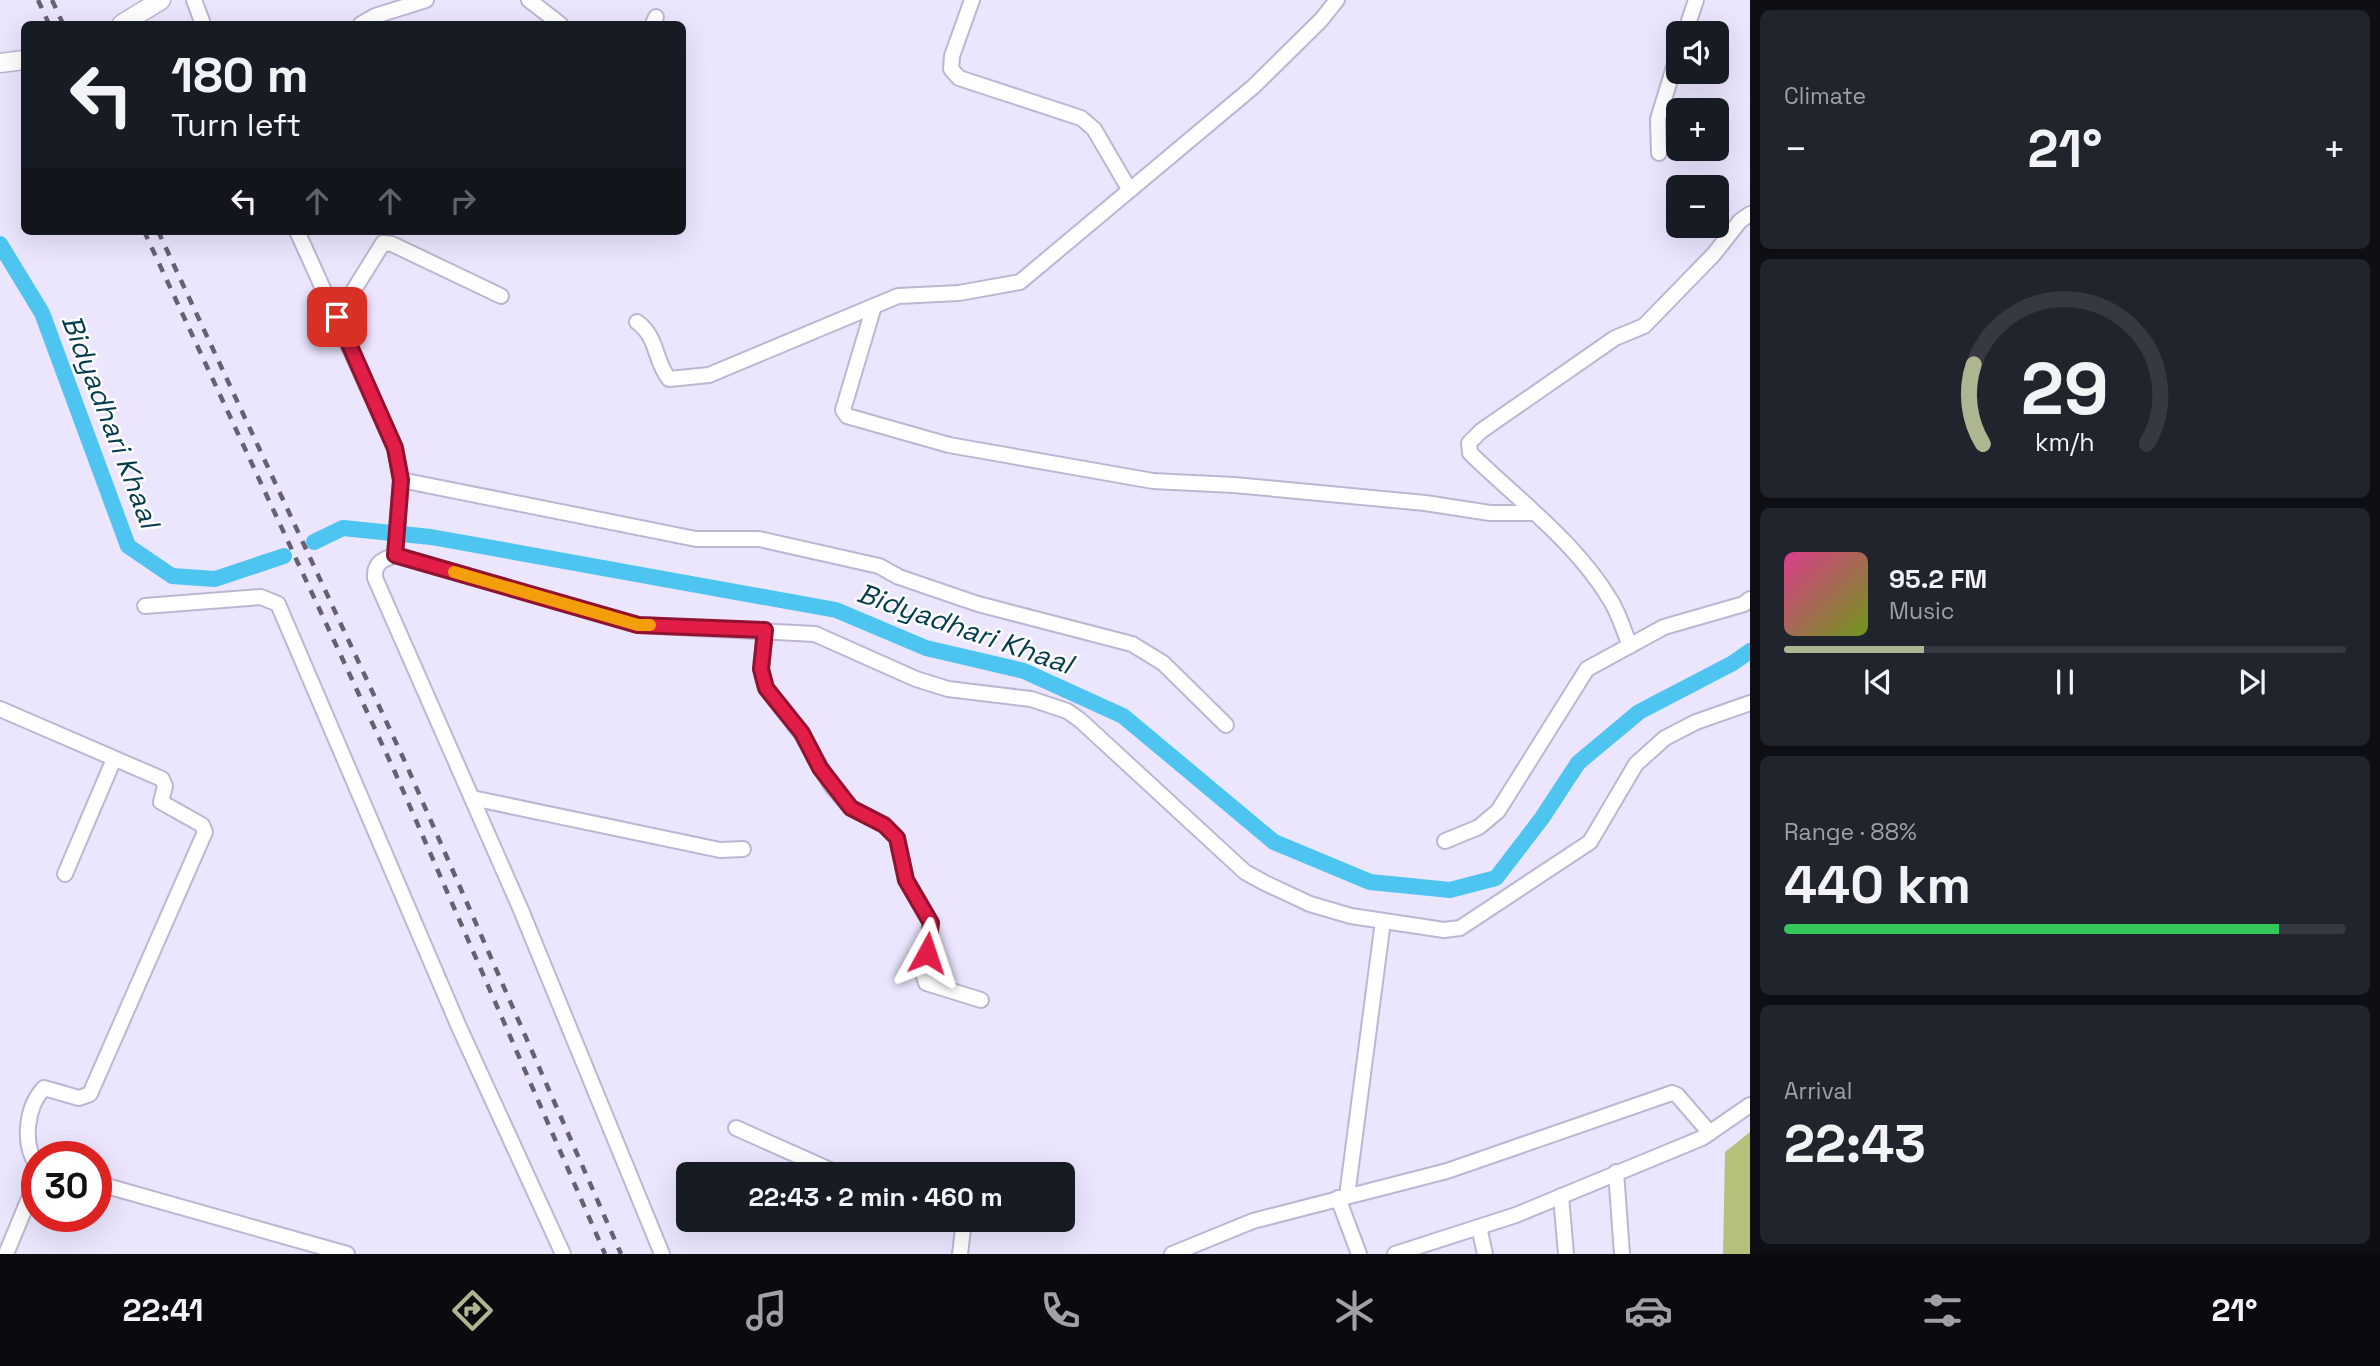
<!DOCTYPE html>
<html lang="en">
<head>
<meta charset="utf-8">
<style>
	body { margin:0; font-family:"Space Grotesk",sans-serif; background:#20242c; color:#f1f3f6; height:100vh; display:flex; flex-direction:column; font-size:26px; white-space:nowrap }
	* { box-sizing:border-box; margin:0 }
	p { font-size:23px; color:#9ea1a6 }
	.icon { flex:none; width:38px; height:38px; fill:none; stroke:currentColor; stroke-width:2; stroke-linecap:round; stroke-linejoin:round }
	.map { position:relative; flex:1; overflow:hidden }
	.sheet { display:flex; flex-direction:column; gap:10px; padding:10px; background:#0d0f14; width:630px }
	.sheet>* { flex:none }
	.hud { position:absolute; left:21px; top:21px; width:665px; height:214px; border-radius:10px; box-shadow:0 7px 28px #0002; background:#171b24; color:#f1f3f6; overflow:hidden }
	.controls { position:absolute; left:1666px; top:21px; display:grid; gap:14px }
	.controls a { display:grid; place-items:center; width:63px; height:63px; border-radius:10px; background:#171b24; box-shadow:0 7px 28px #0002; font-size:35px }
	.speed { position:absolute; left:21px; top:1141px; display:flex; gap:14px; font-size:35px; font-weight:700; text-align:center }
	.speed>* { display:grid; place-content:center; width:91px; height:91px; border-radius:50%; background:#171b24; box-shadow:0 7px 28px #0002; line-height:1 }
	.speed .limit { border:10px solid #d22; background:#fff; color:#111 }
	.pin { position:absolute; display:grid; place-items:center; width:60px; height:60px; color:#fff; margin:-30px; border-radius:14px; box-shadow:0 4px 10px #0006 }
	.me { position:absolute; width:77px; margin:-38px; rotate:5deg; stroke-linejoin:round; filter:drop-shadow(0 0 5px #0008) }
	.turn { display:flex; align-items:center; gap:24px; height:147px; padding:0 35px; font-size:32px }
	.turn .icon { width:91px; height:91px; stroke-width:2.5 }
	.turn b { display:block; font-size:49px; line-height:60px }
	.lanes { display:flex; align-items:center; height:66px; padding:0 35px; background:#0003; justify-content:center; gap:35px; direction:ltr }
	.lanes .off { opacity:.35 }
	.big { font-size:52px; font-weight:700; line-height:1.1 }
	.sheet .card { flex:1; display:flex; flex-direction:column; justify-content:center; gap:10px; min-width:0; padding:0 24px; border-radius:10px; background:#20242c }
	.sheet .dial { align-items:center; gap:0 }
	.dial svg { height:182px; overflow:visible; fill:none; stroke:#363941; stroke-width:7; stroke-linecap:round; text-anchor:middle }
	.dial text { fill:#f1f3f6; stroke:none }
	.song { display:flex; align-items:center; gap:21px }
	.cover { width:84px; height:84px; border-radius:10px; background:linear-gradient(135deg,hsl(330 70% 55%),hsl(80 70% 35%)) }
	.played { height:7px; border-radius:4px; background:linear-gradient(90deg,#aeb691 25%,#363941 25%) }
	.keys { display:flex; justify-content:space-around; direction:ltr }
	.heat { display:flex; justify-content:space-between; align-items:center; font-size:38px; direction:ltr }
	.charge { height:10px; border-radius:5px; background:linear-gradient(90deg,#34c759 88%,#363941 0) }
	.trip { position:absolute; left:676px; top:1162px; width:399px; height:70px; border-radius:10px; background:#171b24; box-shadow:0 7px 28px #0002; font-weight:700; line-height:70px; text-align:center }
	.menu { display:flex; height:112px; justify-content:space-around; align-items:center; background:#090b0e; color:#9ea1a6 }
	.menu .icon { width:49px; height:49px }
	.menu .active { color:#aeb691 }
	.menu b { font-size:32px; color:#f1f3f6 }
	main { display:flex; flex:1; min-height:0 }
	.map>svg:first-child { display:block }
	.green { fill:#b5c17a }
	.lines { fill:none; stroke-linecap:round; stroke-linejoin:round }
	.canal { stroke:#4ec4f0; stroke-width:16 }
	.minor-casing { stroke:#bdb6d2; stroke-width:18 }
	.tertiary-casing { stroke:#bdb6d2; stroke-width:21 }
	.minor { stroke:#fff; stroke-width:14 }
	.tertiary { stroke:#fff; stroke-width:18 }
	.rail { stroke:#646170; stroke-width:4.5; stroke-dasharray:9 9; stroke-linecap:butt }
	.route-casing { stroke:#92132f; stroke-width:18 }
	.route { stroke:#e11d48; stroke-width:12 }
	.slow { stroke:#f59e0b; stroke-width:12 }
	.labels { text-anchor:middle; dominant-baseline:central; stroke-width:5; stroke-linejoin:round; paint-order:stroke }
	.water-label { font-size:28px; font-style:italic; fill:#053c4d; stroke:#fff }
</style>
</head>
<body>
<main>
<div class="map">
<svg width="1750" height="1254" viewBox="0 0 1750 1254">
	<rect width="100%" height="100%" fill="#ebe6fe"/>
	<path class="green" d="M1750 1132V1254H1723L1725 1152Z"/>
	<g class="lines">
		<g class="canal">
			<path d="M0 244 42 313 128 546 172 576 215 579 284 556"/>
			<path d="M314 542 343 528 431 537 836 610 926 648 1024 671 1123 716 1274 842 1370 882 1450 890 1496 878 1542 818 1578 763 1639 712 1733 663 1750 651"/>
		</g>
		<defs>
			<g id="minor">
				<path d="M194 0 203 24"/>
				<path d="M529 0 560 24"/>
				<path d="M972 0 952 56 951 69 959 78 1081 118 1094 129 1129 189"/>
				<path d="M361 24 375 16 426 0"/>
				<path d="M653 24 656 17"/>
				<path d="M1685 33 1696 0"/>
				<path d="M1659 153 1658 119 1678 54"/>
				<path d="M297 231 395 448 401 480 395 555"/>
				<path d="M874 306 843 410 847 416 949 445 1153 481 1234 485 1425 503 1490 513H1534"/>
				<path d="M337 317 383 243 392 244 501 296"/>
				<path d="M637 322C658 337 654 360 669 379L709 375 898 296 959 293 1020 282 1253 87 1321 20 1337 0"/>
				<path d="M401 480 696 539H759L879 566 899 577 978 604 1132 644 1163 663 1226 725"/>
				<path d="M145 606 261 597 278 604 459 1027 563 1254"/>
				<path d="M765 630 761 669 766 688 801 733 831 785 851 808 885 825 897 838 906 880 931 923 923 973 926 983 981 1000"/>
				<path d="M1630 646C1624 631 1619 614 1611 601 1576 542 1518 500 1470 453L1469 443 1481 431 1615 338 1644 326 1714 254 1740 221 1750 214"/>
				<path d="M0 709 162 779 165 786 161 802 202 825 205 832 90 1094 79 1098 44 1088C26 1107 22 1144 37 1165"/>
				<path d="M472 798 720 850 743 849"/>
				<path d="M1445 841 1479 827 1498 811 1587 669 1664 627 1744 604 1750 599"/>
				<path d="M65 874 114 759"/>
				<path d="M736 1128 839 1174"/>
				<path d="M1616 1172 1622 1254"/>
				<path d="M96 1183 347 1254"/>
				<path d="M1347 1196 1383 921"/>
				<path d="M1561 1196 1566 1254"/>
				<path d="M1338 1198 1359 1254"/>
				<path d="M1479 1227 1485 1254"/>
				<path d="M6 1254 37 1179"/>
				<path d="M662 1254 521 910 375 578C374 563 382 560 395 555L638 625 815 634 916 679 948 689 1031 699 1067 711 1080 720 1245 872 1265 883 1310 904 1351 916 1444 930 1460 928 1590 842 1636 764 1665 738 1696 722 1750 703"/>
				<path d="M960 1254 964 1220"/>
				<path d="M1172 1254 1253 1221 1447 1171 1672 1093 1677 1095 1710 1133"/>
				<path d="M1395 1254 1516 1215 1702 1138 1750 1105"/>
			</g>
			<g id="tertiary">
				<path d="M122 24 161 0"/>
				<path d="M0 63 24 60"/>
			</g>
		</defs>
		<use href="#minor" class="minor-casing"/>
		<use href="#tertiary" class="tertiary-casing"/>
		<use href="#minor" class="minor"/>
		<use href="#tertiary" class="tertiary"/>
		<g class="rail">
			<path d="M38 0 49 24"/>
			<path d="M52 0 63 24"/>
			<path d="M144 231 394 770 605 1254"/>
			<path d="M158 231 406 764 621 1254"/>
		</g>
	</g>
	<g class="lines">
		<defs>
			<path id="route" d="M337 317 395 448 401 480 395 555 638 625 765 630 761 669 766 688 802 733 820 768 851 808 884 825 897 838 906 880 931 923 927 953"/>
		</defs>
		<use href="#route" class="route-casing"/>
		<use href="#route" class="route"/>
		<path class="slow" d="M454 572 638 625H650"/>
	</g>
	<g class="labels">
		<g class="water-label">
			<text transform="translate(111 421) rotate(69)">Bidyadhari Khaal</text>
			<text transform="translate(965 628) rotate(19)">Bidyadhari Khaal</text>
		</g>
	</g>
</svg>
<div class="controls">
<a><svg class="icon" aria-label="sound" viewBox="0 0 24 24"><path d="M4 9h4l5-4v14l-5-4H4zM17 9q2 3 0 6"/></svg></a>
<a>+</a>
<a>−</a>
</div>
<div class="speed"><div class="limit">30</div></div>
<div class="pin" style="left:337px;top:317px;background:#d93025"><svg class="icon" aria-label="arrive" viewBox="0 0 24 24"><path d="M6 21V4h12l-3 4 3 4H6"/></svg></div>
<svg class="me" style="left:927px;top:953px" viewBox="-20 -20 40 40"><path d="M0-17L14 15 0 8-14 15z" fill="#e11d48" stroke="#fff" stroke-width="4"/></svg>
<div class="trip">22:43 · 2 min · 460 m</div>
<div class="hud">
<div class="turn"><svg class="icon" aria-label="left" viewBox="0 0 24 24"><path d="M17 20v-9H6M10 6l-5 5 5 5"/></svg><div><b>180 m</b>Turn left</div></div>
<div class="lanes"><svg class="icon" aria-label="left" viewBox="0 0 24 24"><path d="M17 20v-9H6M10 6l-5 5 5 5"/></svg><svg class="icon off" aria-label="ahead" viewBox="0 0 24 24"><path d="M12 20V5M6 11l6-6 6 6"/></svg><svg class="icon off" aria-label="ahead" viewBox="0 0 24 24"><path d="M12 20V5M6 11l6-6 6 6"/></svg><svg class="icon off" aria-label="right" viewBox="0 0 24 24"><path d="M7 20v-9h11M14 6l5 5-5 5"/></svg></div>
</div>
</div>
<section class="sheet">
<div class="card"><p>Climate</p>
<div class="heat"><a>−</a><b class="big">21°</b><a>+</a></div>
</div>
<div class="card dial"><svg viewBox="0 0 100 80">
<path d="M14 69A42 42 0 1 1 86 69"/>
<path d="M14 69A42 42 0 0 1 10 34" stroke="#aeb691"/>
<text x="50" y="56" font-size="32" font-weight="700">29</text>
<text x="50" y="72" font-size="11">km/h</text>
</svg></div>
<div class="card">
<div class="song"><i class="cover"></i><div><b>95.2 FM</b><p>Music</p></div></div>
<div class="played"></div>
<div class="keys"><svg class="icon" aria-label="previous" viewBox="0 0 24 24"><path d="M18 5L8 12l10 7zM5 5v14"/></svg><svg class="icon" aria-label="pause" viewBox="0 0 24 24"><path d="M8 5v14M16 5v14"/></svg><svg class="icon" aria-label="next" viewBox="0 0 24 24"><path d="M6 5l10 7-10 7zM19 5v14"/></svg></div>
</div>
<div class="card"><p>Range · 88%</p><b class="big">440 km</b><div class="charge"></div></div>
<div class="card"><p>Arrival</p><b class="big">22:43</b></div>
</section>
</main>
<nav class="menu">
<b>22:41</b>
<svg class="icon active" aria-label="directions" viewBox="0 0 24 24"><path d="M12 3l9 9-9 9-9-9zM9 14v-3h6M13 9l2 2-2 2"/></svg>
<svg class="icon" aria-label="music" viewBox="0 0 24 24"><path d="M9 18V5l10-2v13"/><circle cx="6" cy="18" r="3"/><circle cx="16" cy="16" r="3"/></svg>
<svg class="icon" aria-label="phone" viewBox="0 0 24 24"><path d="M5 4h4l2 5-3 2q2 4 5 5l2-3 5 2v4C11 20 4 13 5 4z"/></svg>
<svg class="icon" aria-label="climate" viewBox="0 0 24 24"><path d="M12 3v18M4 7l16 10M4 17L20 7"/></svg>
<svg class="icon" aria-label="car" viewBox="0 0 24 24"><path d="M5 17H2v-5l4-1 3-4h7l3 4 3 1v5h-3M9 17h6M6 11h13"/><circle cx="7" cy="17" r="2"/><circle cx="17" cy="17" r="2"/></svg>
<svg class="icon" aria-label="filters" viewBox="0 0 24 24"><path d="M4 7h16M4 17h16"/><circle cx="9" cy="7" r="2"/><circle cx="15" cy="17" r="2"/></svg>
<b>21°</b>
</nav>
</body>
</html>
